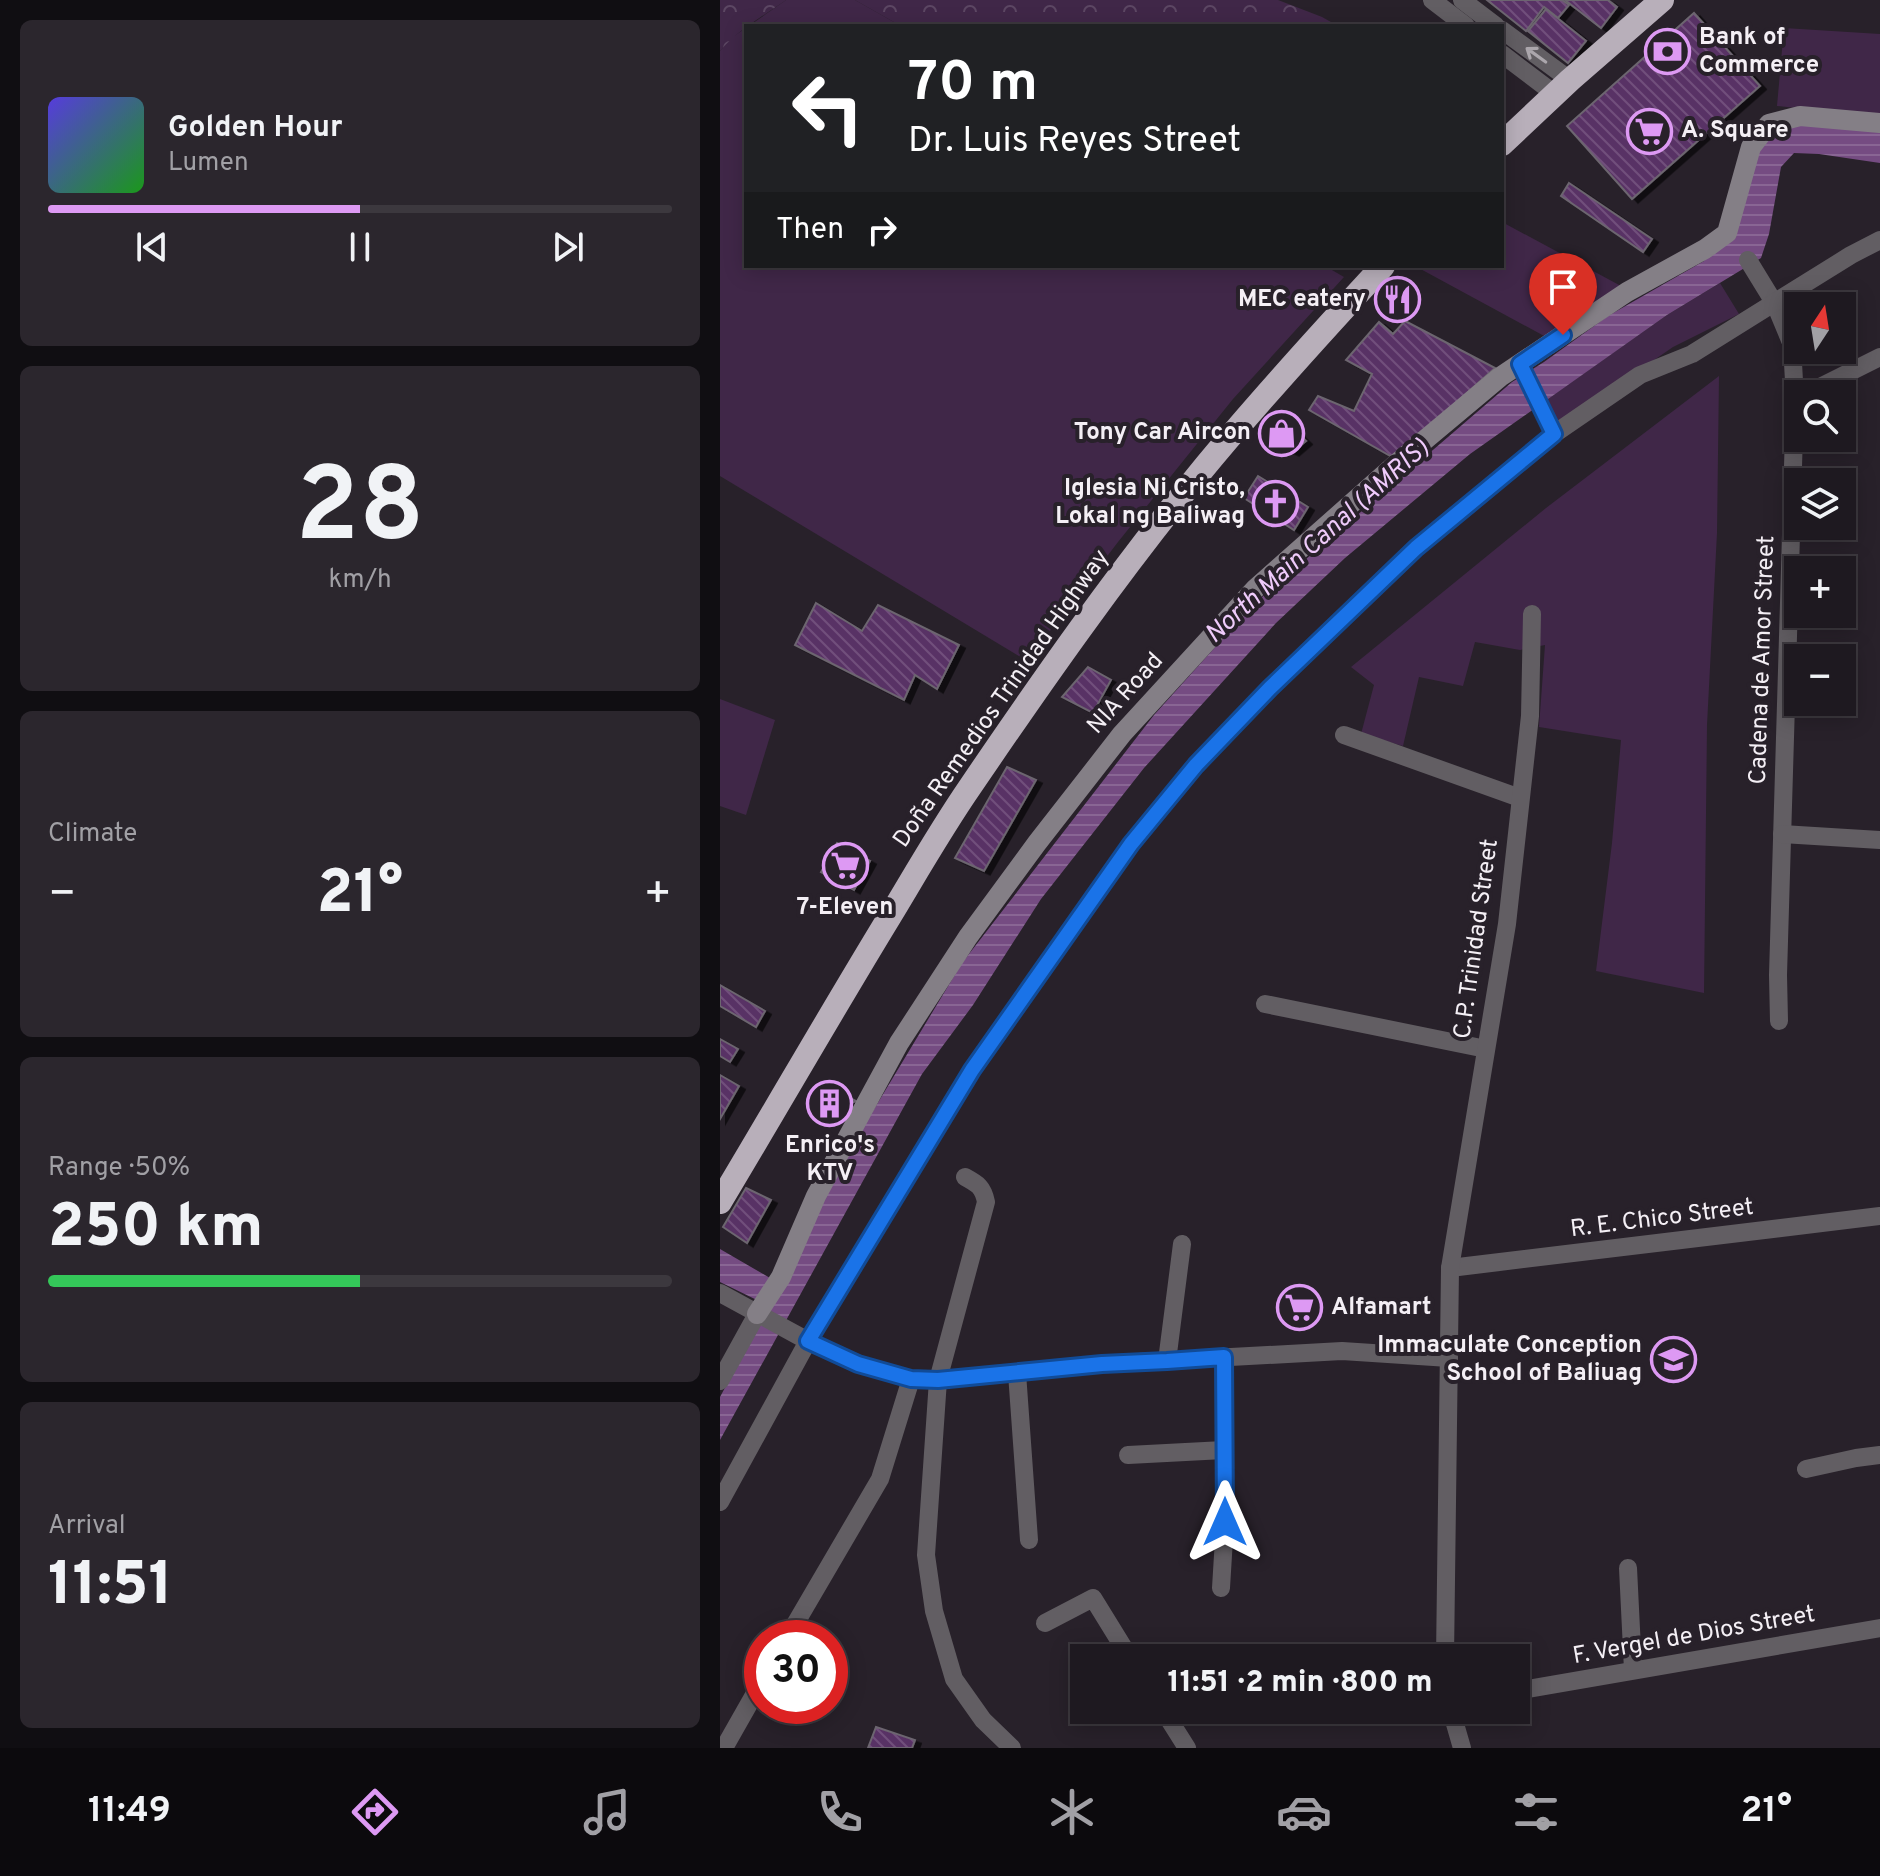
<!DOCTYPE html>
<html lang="en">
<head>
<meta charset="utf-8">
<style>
	body { margin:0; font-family:Overpass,sans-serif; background:#2b262d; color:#f1f3f6; height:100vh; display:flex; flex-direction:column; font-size:30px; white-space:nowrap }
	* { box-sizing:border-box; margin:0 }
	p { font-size:26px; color:#a1a0a5 }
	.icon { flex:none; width:44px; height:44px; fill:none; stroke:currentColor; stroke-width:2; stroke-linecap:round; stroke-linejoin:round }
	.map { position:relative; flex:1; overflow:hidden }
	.panel { display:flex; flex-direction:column; gap:20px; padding:20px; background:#100e12; width:720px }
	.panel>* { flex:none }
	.top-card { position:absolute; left:24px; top:24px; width:760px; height:244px; border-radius:0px; box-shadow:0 4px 20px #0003,0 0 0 2px #3c383e; background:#202124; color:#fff; overflow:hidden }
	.needle { width:52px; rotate:12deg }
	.buttons { position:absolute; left:1064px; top:292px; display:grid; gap:16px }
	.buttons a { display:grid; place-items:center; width:72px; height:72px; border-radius:0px; background:#1e1920; box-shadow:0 4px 20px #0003,0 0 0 2px #3c383e; font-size:40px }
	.speed { position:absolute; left:24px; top:1620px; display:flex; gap:16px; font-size:40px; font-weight:700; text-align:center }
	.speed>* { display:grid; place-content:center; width:104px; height:104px; border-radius:50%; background:#1e1920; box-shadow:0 4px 20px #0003,0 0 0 2px #3c383e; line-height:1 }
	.speed .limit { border:12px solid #d22; background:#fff; color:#111 }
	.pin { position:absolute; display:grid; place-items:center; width:68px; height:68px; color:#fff; margin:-82px -34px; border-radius:50% 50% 50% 0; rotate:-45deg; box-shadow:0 0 8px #0007 }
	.pin .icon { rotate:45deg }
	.me { position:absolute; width:88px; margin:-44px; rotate:0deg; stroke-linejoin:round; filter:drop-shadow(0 0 6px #0008) }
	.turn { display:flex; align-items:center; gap:28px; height:168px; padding:0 32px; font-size:36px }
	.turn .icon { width:104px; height:104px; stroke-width:2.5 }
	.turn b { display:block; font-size:56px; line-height:68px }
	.then { display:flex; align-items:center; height:76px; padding:0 32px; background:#0003; gap:16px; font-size:30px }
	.big { font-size:60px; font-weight:800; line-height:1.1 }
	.panel .tile { flex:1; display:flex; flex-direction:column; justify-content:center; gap:12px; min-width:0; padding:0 28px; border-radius:12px; background:#2b262d }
	.panel .dial { align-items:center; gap:0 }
	.dial b { font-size:104px; line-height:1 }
	.song { display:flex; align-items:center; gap:24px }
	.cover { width:96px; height:96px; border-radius:12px; background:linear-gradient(135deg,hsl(250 70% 55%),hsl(120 70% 35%)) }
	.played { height:8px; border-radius:4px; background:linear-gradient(90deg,#dd99f3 50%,#3c383e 50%) }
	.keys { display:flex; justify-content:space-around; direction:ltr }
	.heat { display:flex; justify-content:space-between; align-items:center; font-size:44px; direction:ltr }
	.charge { height:12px; border-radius:6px; background:linear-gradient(90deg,#34c759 50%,#3c383e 0) }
	.trip { position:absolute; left:350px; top:1644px; width:460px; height:80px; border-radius:0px; background:#1e1920; box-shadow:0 4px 20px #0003,0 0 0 2px #3c383e; font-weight:800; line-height:80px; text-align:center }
	.menu { display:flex; height:128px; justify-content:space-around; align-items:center; background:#0c0a0d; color:#a1a0a5 }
	.menu .icon { width:56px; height:56px }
	.menu .current { color:#dd99f3 }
	.menu b { font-size:36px; color:#f1f3f6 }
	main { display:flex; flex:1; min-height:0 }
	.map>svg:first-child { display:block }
	.grass { fill:#402748 }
	.forest { fill:url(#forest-crowns) }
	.water { fill:url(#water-rules) }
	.building { fill:url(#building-back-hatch); stroke:#6c656f; stroke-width:2; filter:url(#shadow) }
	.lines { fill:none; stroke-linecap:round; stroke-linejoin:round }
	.street { stroke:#625e63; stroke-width:18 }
	.secondary { stroke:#847f86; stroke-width:20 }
	.highway { stroke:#b8afba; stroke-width:24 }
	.oneway { stroke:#aba6ac }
	.route-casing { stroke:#114b97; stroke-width:20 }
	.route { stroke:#1a73e8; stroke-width:14 }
	.labels { text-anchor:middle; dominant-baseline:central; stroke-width:8; stroke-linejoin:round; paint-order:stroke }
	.poi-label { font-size:24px; font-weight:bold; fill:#f4eff5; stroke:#28212a; text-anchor:end }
	.street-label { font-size:24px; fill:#f4eff5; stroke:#28212a }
	.water-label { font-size:26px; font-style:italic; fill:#efcbfb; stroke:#28212a }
</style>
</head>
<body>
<main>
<section class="panel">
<div class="tile">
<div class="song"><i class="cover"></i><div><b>Golden Hour</b><p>Lumen</p></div></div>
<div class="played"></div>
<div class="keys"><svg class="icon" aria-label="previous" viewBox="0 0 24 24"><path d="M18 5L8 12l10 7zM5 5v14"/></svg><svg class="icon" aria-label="pause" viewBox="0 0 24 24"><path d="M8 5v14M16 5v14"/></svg><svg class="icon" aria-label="next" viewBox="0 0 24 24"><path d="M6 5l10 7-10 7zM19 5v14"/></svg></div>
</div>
<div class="tile dial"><b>28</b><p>km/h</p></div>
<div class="tile"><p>Climate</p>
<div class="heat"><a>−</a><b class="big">21°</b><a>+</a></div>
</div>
<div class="tile"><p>Range · 50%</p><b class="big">250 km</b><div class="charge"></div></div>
<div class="tile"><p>Arrival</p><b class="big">11:51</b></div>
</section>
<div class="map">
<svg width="1160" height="1748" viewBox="0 0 1160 1748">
	<defs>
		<pattern id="forest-crowns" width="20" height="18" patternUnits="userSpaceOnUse" patternTransform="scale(2)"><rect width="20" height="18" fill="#402748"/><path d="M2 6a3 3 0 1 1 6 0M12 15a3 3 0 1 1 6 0" fill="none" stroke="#5c4763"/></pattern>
		<pattern id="water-rules" width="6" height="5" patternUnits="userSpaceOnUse" patternTransform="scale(2)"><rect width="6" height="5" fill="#754c82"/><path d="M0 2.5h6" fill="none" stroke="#896694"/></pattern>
		<pattern id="building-back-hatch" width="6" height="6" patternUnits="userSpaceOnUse" patternTransform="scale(2)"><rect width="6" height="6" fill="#593265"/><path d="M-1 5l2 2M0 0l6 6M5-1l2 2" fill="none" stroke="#71507c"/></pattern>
		<filter id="shadow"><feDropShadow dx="6" dy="3.5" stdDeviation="0" flood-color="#0009"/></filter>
	</defs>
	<rect width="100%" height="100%" fill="#28212a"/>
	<g class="grass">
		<path d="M66 0H135L181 26H29Z"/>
		<path d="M26 28V266H605L624 277 513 399 398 542 307 661 0 476V51L11 38Z"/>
		<path d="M1064 28 1160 34V117L1057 106Z"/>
		<path d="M782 222 901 286 826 337 695 266H782Z"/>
		<path d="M1000 283 1019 314 953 347 838 426 824 401 947 315Z"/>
		<path d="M999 376 997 533 987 725 984 993 876 971 892 843 901 740 819 727 825 645 800 650 755 642 743 686 699 677 683 746 641 734 654 685 631 667 826 508Z"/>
		<path d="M0 699 55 720 26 815 0 806Z"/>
	</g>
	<g class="forest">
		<path d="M0 0H66C42 17 19 29 0 51Z"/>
		<path d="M135 0H558L602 17 618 26H181Z"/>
	</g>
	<path class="water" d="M1088 122 1160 132V163L1099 154 1074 153 1061 167 1049 234 1041 258 947 315 750 454 625 558 556 623 424 768 321 899 253 1005 202 1074 0 1440V1397L30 1341 45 1304 0 1282V1249L50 1278 118 1169 242 963 434 715 535 603 792 382 824 362 888 316 984 261 1047 135 1062 126Z"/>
	<g class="building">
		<path d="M767 0H842L849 5 838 18 824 7 806 31Z"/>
		<path d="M845 0H888L897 7 881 28Z"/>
		<path d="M826 9 866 41 848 63 808 31Z"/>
		<path d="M974 13 1040 86 912 199 847 126Z"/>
		<path d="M849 183 932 239 923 252 841 196Z"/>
		<path d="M673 285 690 297 683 309 664 302Z"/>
		<path d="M685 321 775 368 674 458 589 410 598 396 634 411 652 374 626 360 659 322 673 334Z"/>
		<path d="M557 412 574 418 571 427 586 441 573 452 544 439Z"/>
		<path d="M538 476 588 507 574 530 524 498Z"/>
		<path d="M96 603 142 631 158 605 239 645 217 689 195 675 184 700 75 645Z"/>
		<path d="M368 667 391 680 373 713 342 697Z"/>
		<path d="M287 767 316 780 264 871 235 858Z"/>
		<path d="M117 843 150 861 134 890 101 872Z"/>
		<path d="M0 985 45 1011 36 1027 0 1006Z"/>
		<path d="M0 1039 18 1049 10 1062 0 1056Z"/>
		<path d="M0 1075 19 1086 0 1119Z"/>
		<path d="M114 1090 136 1101 125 1105 119 1118 93 1104 102 1091 109 1093Z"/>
		<path d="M26 1188 51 1200 27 1243 3 1227Z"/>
		<path d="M156 1727 195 1740 192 1748H148Z"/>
	</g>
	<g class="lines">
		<g class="street">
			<path d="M712 0 746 26"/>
			<path d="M742 0 776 26"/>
			<path d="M782 30 850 80"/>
			<path d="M782 54 836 95"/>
			<path d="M1028 260 1055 304 1072 345 1075 399 1058 975 1059 1021"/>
			<path d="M800 364 834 434"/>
			<path d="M1086 394 1160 357"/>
			<path d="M624 735 800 798"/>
			<path d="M1062 834 1160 840"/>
			<path d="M545 1004 766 1049"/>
			<path d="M245 1177C258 1184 263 1187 266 1202L218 1380 206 1555 214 1611 234 1679 263 1720 292 1748"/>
			<path d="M730 1268 1160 1216"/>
			<path d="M0 1293 88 1341 138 1364 191 1379 218 1380 382 1364 622 1351 729 1358"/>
			<path d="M447 1361 462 1244"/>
			<path d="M297 1373 309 1540"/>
			<path d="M0 1381 37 1314"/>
			<path d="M408 1455 504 1450"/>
			<path d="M1086 1469 1136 1458 1160 1455"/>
			<path d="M0 1502 88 1341 252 1070 411 844 476 765 550 688 696 548 834 434 920 375 972 354 1131 255 1160 240"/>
			<path d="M908 1568 913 1670"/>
			<path d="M501 1588 505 1522 504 1357"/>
			<path d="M325 1623 373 1598 410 1658"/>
			<path d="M67 1638 160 1479 191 1379"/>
			<path d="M725 1658 730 1268 787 924 810 716 812 614"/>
			<path d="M796 1691 1160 1628"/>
			<path d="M443 1710 467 1748"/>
			<path d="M731 1710 742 1748"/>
			<path d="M4 1748 42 1681"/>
		</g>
		<path class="secondary" d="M37 1314 61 1277 96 1196 179 1043 248 937 317 843 402 734 535 589 676 464 780 377 907 292 985 249 1007 233 1031 147 1049 124 1080 116 1160 123"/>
		<g class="highway">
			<path d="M782 144 850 80 942 0"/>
			<path d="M0 1202C57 1107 112 1011 170 916 196 873 221 829 250 787 322 681 397 574 478 475 537 403 600 334 663 266"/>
		</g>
	</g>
	<defs><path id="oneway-shaft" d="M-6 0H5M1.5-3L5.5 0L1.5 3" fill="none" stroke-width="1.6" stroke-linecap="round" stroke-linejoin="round" transform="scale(2)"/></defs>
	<use class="oneway" href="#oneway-shaft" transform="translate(816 55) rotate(-144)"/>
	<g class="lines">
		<defs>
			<path id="route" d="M505 1522 504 1357 447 1361 382 1364 218 1380 191 1379 138 1364 88 1341 252 1070 411 844 476 765 550 688 696 548 834 434 800 364 843 335"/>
		</defs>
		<use href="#route" class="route-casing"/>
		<use href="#route" class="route"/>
	</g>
	<defs>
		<symbol id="bank-ring" viewBox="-11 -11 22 22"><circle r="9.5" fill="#28212a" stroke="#dd99f3" stroke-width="1.5"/><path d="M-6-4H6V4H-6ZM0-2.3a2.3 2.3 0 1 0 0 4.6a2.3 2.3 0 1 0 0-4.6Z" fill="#dd99f3"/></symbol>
		<symbol id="supermarket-ring" viewBox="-11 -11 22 22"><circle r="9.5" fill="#28212a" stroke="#dd99f3" stroke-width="1.5"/><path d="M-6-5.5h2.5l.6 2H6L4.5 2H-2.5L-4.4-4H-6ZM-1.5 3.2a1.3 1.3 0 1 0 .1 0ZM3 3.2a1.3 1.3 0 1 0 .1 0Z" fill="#dd99f3"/></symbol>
		<symbol id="restaurant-ring" viewBox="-11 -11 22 22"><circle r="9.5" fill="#28212a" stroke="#dd99f3" stroke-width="1.5"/><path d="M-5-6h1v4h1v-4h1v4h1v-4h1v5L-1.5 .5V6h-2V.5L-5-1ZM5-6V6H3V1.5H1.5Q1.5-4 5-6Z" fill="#dd99f3"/></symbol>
		<symbol id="shop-ring" viewBox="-11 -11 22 22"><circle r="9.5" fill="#28212a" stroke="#dd99f3" stroke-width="1.5"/><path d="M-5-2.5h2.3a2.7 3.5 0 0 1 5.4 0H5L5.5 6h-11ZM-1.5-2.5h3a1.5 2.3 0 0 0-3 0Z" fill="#dd99f3"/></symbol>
		<symbol id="church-ring" viewBox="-11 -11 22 22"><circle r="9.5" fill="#28212a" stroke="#dd99f3" stroke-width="1.5"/><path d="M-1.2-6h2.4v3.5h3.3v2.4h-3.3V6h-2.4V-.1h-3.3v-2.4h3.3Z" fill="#dd99f3"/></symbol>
		<symbol id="building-ring" viewBox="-11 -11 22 22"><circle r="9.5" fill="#28212a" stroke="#dd99f3" stroke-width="1.5"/><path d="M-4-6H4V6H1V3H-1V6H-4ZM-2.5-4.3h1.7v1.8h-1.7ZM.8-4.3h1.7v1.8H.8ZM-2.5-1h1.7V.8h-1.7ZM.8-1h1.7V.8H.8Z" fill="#dd99f3"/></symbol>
		<symbol id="school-ring" viewBox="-11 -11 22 22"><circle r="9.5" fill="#28212a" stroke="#dd99f3" stroke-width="1.5"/><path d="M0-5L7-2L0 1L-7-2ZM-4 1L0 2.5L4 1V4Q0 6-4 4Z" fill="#dd99f3"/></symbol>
	</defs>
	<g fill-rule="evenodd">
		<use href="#bank-ring" x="922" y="26" width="51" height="51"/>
		<use href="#supermarket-ring" x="904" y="106" width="51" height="51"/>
		<use href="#restaurant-ring" x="652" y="274" width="51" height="51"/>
		<use href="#shop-ring" x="536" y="408" width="51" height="51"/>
		<use href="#church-ring" x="530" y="478" width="51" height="51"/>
		<use href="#supermarket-ring" x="100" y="840" width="51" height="51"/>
		<use href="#building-ring" x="84" y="1078" width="51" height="51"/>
		<use href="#supermarket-ring" x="554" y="1282" width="51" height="51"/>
		<use href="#school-ring" x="928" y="1334" width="51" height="51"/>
	</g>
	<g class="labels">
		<g class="poi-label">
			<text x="979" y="38" text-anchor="start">Bank of<tspan x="979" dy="28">Commerce</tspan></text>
			<text x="961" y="131" text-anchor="start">A. Square</text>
			<text x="646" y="300">MEC eatery</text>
			<text x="531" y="433">Tony Car Aircon</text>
			<text x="525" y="489">Iglesia Ni Cristo,<tspan x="525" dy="28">Lokal ng Baliwag</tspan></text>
			<text x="125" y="908" text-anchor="middle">7-Eleven</text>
			<text x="110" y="1146" text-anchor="middle">Enrico's<tspan x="110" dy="28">KTV</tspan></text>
			<text x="611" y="1308" text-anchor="start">Alfamart</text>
			<text x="922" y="1346">Immaculate Conception<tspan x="922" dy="28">School of Baliuag</tspan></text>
		</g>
		<g class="street-label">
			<text transform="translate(1043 660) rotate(-88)">Cadena de Amor Street</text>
			<text transform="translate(406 694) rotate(-48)">NIA Road</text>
			<text transform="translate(282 699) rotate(-55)">Doña Remedios Trinidad Highway</text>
			<text transform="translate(757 939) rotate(-82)">C.P. Trinidad Street</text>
			<text transform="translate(942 1219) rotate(-7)">R. E. Chico Street</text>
			<text transform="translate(974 1636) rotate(-10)">F. Vergel de Dios Street</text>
		</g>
		<g class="water-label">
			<text transform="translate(598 542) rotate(-42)">North Main Canal (AMRIS)</text>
		</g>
	</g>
</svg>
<div class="buttons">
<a><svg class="needle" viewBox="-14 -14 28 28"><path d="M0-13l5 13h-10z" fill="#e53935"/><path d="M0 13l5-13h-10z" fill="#a1a0a5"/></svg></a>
<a><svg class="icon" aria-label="search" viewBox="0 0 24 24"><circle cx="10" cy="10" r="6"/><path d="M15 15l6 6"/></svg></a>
<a><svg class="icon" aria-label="layers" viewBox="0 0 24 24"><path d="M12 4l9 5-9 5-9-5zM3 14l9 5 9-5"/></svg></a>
<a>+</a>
<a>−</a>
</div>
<div class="speed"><div class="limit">30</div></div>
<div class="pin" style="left:843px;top:335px;background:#d93025"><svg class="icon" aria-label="arrive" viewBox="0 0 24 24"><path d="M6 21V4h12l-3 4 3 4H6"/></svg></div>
<svg class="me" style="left:505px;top:1522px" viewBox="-20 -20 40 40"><path d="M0-17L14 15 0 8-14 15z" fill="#1a73e8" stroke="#fff" stroke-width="4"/></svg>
<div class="trip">11:51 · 2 min · 800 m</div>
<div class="top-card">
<div class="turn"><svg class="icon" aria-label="left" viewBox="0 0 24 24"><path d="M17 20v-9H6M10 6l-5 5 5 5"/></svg><div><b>70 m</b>Dr. Luis Reyes Street</div></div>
<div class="then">Then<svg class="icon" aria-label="right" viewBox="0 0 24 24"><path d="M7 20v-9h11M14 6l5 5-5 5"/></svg></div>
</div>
</div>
</main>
<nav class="menu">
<b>11:49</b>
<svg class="icon current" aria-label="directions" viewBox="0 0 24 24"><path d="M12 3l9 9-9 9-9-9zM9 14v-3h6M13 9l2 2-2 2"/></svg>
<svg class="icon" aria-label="music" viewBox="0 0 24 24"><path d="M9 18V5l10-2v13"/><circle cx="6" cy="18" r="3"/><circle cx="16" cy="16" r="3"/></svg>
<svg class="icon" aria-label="phone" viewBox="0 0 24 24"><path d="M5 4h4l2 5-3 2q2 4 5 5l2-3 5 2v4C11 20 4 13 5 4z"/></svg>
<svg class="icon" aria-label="climate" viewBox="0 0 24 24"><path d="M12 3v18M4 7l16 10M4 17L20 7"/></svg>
<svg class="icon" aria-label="car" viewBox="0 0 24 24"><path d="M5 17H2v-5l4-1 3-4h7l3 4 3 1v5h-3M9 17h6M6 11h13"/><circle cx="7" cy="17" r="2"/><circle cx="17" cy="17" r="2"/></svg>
<svg class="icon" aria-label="filters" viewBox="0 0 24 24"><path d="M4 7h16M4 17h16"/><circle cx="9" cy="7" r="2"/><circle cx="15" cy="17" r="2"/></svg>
<b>21°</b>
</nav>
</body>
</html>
